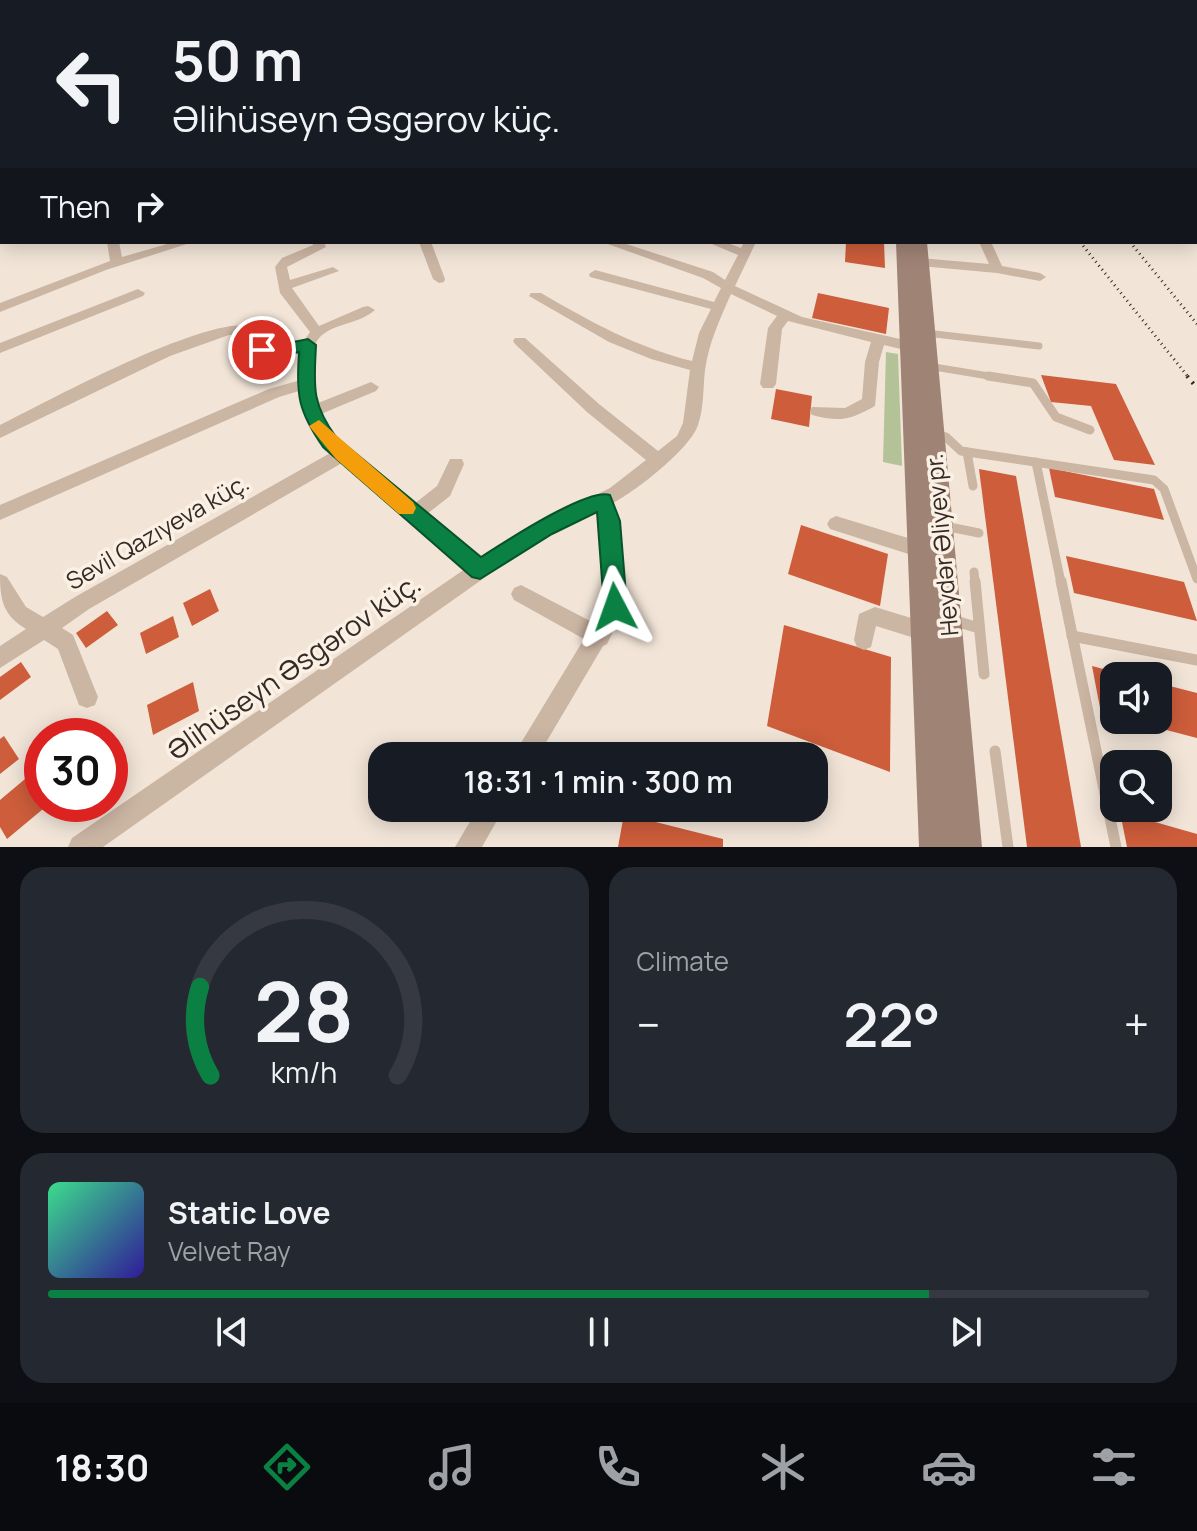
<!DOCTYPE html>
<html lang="en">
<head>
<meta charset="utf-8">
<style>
	body { margin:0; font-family:Manrope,sans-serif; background:#242831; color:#f1f3f6; height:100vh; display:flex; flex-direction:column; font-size:30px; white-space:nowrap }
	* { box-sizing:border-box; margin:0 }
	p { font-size:26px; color:#9ea1a6 }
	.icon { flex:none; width:44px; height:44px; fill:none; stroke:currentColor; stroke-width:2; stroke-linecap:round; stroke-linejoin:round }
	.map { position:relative; height:847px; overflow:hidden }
	.side { display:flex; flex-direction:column; gap:20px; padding:20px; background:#0d0f14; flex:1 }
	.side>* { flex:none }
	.banner { position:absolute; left:0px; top:0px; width:1198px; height:244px; box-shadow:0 4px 20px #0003; background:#171b24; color:#f1f3f6; overflow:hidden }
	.controls { position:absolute; left:1100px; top:662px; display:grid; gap:16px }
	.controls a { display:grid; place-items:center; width:72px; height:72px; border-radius:16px; background:#171b24; box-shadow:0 4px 20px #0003; font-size:40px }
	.speed { position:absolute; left:24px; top:718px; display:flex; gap:16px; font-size:40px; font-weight:700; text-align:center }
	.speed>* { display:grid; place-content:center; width:104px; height:104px; border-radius:50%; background:#171b24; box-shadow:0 4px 20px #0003; line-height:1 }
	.speed .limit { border:12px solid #d22; background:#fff; color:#111 }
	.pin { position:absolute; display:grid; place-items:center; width:68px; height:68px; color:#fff; margin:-34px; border:4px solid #fff; border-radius:50%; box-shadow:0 2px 8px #0007 }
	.me { position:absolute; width:88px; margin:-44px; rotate:356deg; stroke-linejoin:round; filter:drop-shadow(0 0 6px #0008) }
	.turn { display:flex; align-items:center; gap:28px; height:168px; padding:0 40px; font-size:36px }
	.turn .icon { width:104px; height:104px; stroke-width:2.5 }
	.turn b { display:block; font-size:56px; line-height:68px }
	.then { display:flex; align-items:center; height:76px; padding:0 40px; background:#0003; gap:16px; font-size:30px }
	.big { font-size:60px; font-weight:600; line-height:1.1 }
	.side .widget { flex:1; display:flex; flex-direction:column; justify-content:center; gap:12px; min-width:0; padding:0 28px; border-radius:24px; background:#242831 }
	.side .dial { align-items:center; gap:0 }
	.dial svg { height:208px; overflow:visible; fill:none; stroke:#363941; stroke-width:7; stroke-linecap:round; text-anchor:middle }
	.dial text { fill:#f1f3f6; stroke:none }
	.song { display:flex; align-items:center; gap:24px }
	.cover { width:96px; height:96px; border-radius:12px; background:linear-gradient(135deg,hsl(150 70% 55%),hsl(250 70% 35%)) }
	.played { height:8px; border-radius:4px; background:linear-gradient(90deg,#0b8043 80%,#363941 80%) }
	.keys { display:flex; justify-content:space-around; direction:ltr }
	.heat { display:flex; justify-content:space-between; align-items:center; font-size:44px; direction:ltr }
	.side .tiles { flex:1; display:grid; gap:20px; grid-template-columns:1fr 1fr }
	.widget:last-child { grid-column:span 2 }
	.trip { position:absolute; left:368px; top:742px; width:460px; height:80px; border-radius:24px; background:#171b24; box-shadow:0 4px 20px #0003; font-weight:600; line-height:80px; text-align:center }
	.tab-bar { display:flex; height:128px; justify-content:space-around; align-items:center; background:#090b0e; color:#9ea1a6 }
	.tab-bar .icon { width:56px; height:56px }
	.tab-bar .active { color:#0b8043 }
	.tab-bar b { font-size:36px; color:#f1f3f6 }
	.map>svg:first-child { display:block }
	.green { fill:#b4c297 }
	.building { fill:#cd5d3b }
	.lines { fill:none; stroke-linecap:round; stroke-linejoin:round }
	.lane-far2 { stroke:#cbb5a3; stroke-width:7 }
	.lane-far1 { stroke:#cbb5a3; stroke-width:9 }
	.lane { stroke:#cbb5a3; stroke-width:11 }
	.street { fill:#cbb5a3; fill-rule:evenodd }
	.secondary { fill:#9f8375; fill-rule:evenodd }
	.rail-far1 { stroke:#362a26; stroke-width:3; stroke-dasharray:1 4; stroke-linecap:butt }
	.rail { stroke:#362a26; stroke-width:4; stroke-dasharray:2 6; stroke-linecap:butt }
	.route { fill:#0b8043; stroke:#07532c; stroke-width:2 }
	.slow { fill:#f59e0b }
	.labels { text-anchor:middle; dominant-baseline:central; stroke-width:7; stroke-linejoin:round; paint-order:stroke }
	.street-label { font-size:24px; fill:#362a26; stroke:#faf0e4 }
	.near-street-label { font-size:28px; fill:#362a26; stroke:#faf0e4 }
</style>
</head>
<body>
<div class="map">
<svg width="1197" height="847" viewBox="0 0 1197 847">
	<rect width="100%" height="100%" fill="#f2e5d8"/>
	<path class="green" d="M886 352 898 354 902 466 883 462Z"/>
	<g class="building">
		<path d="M846 242H884L885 268 845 262Z"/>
		<path d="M818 293 889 308 886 334 812 318Z"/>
		<path d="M1041 375 1116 384 1155 465 1114 460 1091 406 1051 402Z"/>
		<path d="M776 389 812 396 809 427 771 419Z"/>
		<path d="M1049 468 1154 489 1164 520 1055 497Z"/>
		<path d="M979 469 1016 476 1081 847H1027Z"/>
		<path d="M801 525 888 554 880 606 788 574Z"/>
		<path d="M1066 556 1184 582 1197 621 1074 593Z"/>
		<path d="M210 589 219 611 192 626 183 603Z"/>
		<path d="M107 611 118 625 86 648 76 633Z"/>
		<path d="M173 616 179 637 146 654 140 633Z"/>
		<path d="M784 625 891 657 890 772 767 726Z"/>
		<path d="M21 662 31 677 0 700V677Z"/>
		<path d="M1092 666 1126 675 1114 676V716L1101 713Z"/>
		<path d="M193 682 199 711 153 735 147 705Z"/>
		<path d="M1158 683 1197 693V738L1132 721 1158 720Z"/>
		<path d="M4 736 19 759 0 774V739Z"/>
		<path d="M37 769 42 777V804H49L7 839 0 827V800Z"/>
		<path d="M1120 812 1197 834V847H1127Z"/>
		<path d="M624 814 723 839V847H618Z"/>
	</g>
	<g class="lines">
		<g class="lane-far2">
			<path d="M926 333 1039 346"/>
			<path d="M928 366 1001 378"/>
		</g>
		<g class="lane-far1">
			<path d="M988 376 1033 383 1056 417 1090 430"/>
			<path d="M936 434 946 437 961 451 1154 480 1164 489 1197 579"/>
			<path d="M967 452 973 486"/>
			<path d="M1036 462 1061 583"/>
			<path d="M944 526 979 533"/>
			<path d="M974 572 975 583"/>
		</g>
		<g class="lane">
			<path d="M975 581 984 674"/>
			<path d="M1061 581 1116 847"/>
			<path d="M952 620 979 628"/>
			<path d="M1072 636 1197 660"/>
			<path d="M995 751 1008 847"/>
		</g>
		<g class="street">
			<rect x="0" y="99" width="2" height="6"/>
			<rect x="0" y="146" width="2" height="6"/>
			<rect x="1196" y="200" width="1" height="7"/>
			<rect x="0" y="217" width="2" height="6"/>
			<path d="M107 242H119L122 257 174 242H193L106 270 0 312V303L110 261Z"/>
			<path d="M312 242H324L326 247 287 267 290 280 333 267 339 271 292 288 319 326 363 307 368 306 375 310C361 323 337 323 322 335 305 350 312 384 318 403L371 382 379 387 376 391 321 414C330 441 391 484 414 504L437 486 450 459H462L464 464 450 496 427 514 481 559 539 523 610 488 646 460 587 412 515 344 513 341 515 338H525L599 404 658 451 677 436 683 423 690 370 651 359 609 342 529 296 531 293H541C589 321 638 348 692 361L699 333 711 309 590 277 589 274 595 270 714 302 721 288 703 278 602 242H620L713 272 725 280 738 255 707 242H725L741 248 744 242H756L735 286 802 317 909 341 916 346 909 351 884 345 879 362 875 406C852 419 840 423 812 415L810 411 812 407 845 408 862 399 865 362 871 342 788 321 782 329 776 384 773 388H763L760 384 768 328 777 316 731 294C720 319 709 342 705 370 703 388 704 408 698 425 690 449 636 491 613 503L619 521 625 607 607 644 603 646 538 756H513L584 639 514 600 511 594 514 588 521 585 594 623 605 605 601 521 598 510 551 533 487 576 103 847H68L72 838 465 569 342 463 89 609 62 628 73 635 98 697 95 705 87 708 79 705 58 649 44 640 0 668V646L26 629C3 615 0 600 0 574L7 577 26 607 43 617 75 597 332 452 308 423 299 391 279 397 0 520V505L269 389 297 381 299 351 261 355 242 334 229 335 170 356 0 438V425C48 401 204 316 251 326L269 347 304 341 310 332 280 293 275 267 282 258 313 245Z"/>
			<path d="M419 242H431L445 279 444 282 439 283 433 279Z"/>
			<path d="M979 242H991L1002 266 1040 273 1046 277 1040 281 997 273 920 266 914 262 920 258 989 264Z"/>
			<path d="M138 289 145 293 143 296 0 353V343Z"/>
			<path d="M836 516 921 542 928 544 930 550 928 556 921 558 830 529 827 524 830 519Z"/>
			<path d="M875 607 931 624 934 631 931 638 924 641 876 626 871 647 864 650 857 647 854 640 859 614Z"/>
			<path d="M478 808H504L482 847H455Z"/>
		</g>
		<path class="secondary" d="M896 242H927L982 847H919Z"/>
		<g class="rail-far1">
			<path d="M1080 242 1189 378"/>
			<path d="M1130 242 1197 324"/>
		</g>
		<path class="rail" d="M1187 376 1197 388"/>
	</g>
	<linearGradient id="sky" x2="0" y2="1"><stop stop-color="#7ab2d2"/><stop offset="0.45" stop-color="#f9f3ed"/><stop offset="1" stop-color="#f9f3ed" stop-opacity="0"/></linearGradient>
	<rect width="1197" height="215" fill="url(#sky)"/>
	<path class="route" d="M308 339 316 345C314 385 311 403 336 437L481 557C503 543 588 487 610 495L620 521 627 607 623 614 615 618 607 614 604 607 597 512 552 534 480 579 472 577 323 447C298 411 296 395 299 352L273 358 254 350 262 344 273 346Z"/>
	<path class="slow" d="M319 420 413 502 416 508 413 514H399L336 459 309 426Z"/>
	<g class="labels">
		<g class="street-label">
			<text transform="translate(157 531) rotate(-30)">Sevil Qazıyeva küç.</text>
			<text transform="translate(941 545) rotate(-95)">Heydər Əliyev pr.</text>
		</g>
		<g class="near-street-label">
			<text transform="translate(293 666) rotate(-35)">Əlihüseyn Əsgərov küç.</text>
		</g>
	</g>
</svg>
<div class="controls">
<a><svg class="icon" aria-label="sound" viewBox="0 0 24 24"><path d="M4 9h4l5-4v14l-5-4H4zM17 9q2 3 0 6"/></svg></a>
<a><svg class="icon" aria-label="search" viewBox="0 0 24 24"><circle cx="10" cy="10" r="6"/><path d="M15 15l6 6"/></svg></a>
</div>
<div class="speed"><div class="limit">30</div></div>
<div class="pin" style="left:262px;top:350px;background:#d93025"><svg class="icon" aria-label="arrive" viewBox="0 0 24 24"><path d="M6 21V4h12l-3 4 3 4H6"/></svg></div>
<svg class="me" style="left:615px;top:607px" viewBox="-20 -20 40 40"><path d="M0-17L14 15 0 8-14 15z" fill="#0b8043" stroke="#fff" stroke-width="4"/></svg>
<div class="trip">18:31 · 1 min · 300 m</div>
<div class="banner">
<div class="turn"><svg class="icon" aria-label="left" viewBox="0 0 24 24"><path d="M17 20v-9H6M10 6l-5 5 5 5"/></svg><div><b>50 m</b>Əlihüseyn Əsgərov küç.</div></div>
<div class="then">Then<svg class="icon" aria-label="right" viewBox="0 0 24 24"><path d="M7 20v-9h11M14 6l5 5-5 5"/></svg></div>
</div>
</div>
<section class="side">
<div class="tiles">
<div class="widget dial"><svg viewBox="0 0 100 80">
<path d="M14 69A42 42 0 1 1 86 69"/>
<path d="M14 69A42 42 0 0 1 10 35" stroke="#0b8043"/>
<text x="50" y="56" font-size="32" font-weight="700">28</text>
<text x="50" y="72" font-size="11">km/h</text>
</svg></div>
<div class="widget"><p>Climate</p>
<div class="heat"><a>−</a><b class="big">22°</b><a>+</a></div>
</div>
<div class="widget">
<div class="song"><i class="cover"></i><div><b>Static Love</b><p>Velvet Ray</p></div></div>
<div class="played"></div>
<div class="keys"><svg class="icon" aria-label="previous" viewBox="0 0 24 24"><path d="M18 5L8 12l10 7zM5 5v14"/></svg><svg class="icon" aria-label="pause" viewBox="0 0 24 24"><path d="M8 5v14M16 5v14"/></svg><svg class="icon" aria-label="next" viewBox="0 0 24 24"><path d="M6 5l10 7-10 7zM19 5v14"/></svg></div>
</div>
</div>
</section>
<nav class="tab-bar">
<b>18:30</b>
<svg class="icon active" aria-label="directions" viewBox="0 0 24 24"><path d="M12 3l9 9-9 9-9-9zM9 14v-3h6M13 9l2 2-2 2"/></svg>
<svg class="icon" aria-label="music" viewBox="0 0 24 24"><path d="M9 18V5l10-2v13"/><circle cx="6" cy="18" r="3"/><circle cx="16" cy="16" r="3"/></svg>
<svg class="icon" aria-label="phone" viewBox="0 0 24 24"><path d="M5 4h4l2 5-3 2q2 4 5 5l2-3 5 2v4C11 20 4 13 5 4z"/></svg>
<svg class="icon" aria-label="climate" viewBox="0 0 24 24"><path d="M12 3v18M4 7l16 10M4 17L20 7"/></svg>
<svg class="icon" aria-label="car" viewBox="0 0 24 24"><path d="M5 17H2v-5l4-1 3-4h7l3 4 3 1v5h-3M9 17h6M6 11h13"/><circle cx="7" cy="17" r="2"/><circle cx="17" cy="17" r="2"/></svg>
<svg class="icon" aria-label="filters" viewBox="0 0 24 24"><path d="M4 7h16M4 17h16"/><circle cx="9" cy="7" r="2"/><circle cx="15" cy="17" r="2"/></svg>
</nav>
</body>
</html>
